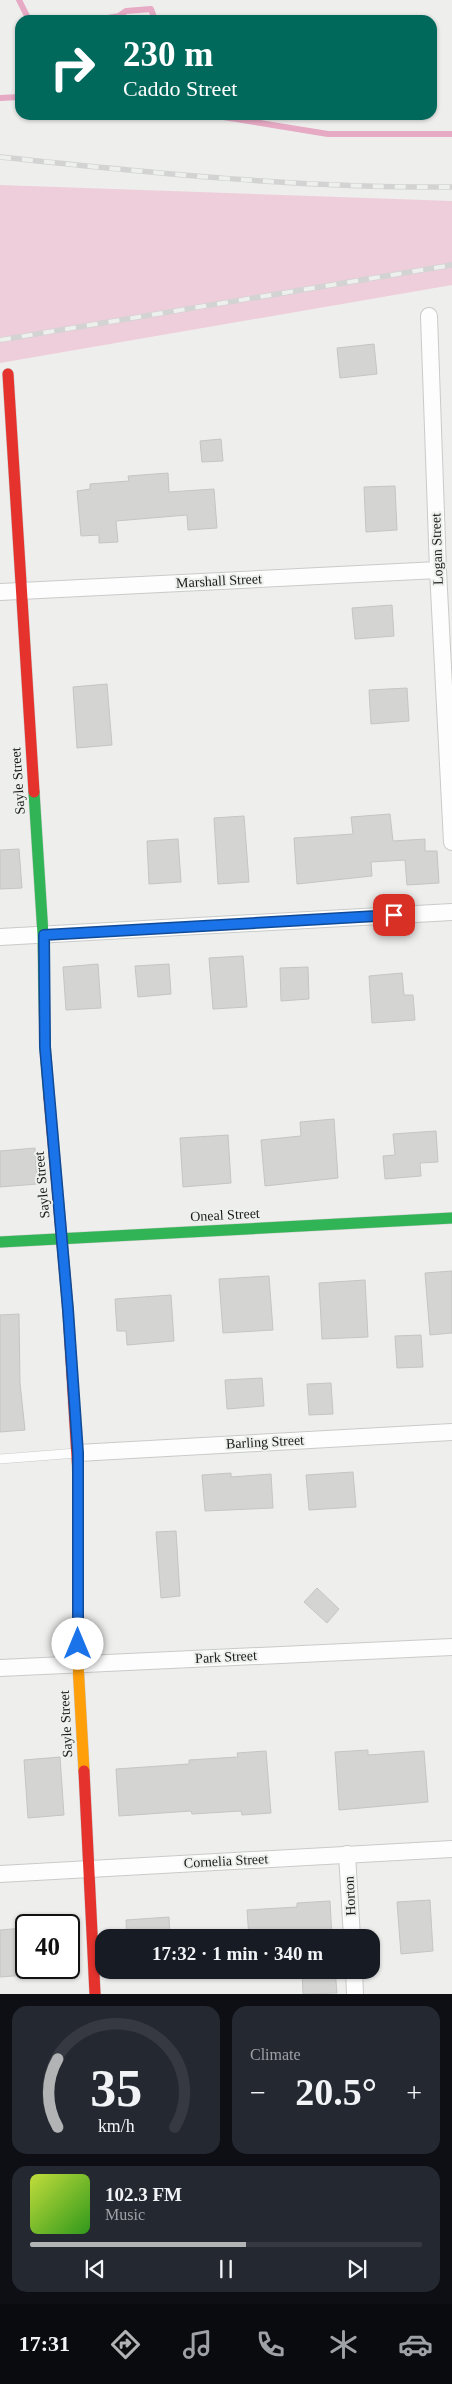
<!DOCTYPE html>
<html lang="en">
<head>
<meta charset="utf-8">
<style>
	body { margin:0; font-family:"Times New Roman",serif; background:#242831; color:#f1f3f6; height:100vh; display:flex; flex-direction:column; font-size:19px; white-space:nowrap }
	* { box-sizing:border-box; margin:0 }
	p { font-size:16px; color:#9ea1a6 }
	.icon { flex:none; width:28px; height:28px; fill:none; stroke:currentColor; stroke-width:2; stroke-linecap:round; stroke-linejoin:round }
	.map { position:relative; height:1994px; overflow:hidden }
	.details { display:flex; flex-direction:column; gap:12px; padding:12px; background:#0d0f14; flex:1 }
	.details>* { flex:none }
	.top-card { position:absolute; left:15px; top:15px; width:422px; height:105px; border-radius:15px; box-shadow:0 1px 4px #0004; background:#00695c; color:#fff; overflow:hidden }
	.speed { position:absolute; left:15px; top:1914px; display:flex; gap:10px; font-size:25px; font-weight:700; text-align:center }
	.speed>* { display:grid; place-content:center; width:65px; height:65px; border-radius:50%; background:#171b24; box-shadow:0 1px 4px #0004; line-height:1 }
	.speed .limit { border:2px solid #111; border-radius:8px; background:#fff; color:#111 }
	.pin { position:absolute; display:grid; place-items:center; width:42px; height:42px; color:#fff; margin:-21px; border-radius:10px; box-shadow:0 2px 8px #0006 }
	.me { position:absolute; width:55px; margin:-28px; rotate:0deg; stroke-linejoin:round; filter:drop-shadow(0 0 4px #0008) }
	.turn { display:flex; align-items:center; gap:18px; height:105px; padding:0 25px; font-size:22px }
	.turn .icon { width:65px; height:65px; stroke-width:2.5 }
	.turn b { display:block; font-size:35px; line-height:42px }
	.big { font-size:38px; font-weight:800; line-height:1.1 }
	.details .card { flex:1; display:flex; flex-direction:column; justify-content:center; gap:8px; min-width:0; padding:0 18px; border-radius:15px; background:#242831 }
	.details .dial { align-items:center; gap:0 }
	.dial svg { height:130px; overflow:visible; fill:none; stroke:#363941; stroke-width:7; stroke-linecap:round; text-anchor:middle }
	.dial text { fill:#f1f3f6; stroke:none }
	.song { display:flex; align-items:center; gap:15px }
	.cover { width:60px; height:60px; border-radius:8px; background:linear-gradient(135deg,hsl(70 70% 55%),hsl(110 70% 35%)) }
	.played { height:5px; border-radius:2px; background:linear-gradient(90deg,#b2b3b4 55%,#363941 55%) }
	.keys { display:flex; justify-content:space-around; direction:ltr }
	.heat { display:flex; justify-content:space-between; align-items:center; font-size:28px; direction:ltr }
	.details .tiles { flex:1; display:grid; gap:12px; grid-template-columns:1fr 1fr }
	.card:last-child { grid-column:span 2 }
	.trip { position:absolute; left:95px; top:1929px; width:285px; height:50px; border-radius:15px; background:#171b24; box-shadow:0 1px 4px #0004; font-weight:800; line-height:50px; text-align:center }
	.dock { display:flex; height:80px; justify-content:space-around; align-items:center; background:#090b0e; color:#9ea1a6 }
	.dock .icon { width:35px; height:35px }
	.dock .on { color:#b2b3b4 }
	.dock b { font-size:22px; color:#f1f3f6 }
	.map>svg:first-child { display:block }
	.green { fill:#efcedb }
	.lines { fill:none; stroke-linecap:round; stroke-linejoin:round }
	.stream { stroke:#e6aac4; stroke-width:6 }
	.building { fill:#d4d5d3; stroke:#c4c5c4 }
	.lane-casing { stroke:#cacbc9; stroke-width:10 }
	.street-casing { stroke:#cacbc9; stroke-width:18 }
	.fast-casing { stroke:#cacbc9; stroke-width:12 }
	.slow-casing { stroke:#cacbc9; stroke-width:12 }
	.jam-casing { stroke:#cacbc9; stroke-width:12 }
	.lane { stroke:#fcfdfc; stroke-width:9 }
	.street { stroke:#fcfdfc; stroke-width:16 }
	.fast { stroke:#30b455; stroke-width:11 }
	.slow { stroke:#ff9f0a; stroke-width:11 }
	.jam { stroke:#e5322d; stroke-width:11 }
	.rail-casing { stroke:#d2d3d2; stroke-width:5.5 }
	.rail { stroke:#edf0ec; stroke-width:4; stroke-dasharray:11; stroke-linecap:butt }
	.route-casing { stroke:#114b97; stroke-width:12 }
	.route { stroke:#1a73e8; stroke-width:9 }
	.labels { text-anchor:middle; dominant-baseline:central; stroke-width:4; stroke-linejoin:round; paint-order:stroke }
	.street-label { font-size:14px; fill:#1a1b1a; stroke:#edf0ec }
</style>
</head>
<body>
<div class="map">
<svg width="452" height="1994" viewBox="0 0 452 1994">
	<rect width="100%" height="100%" fill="#eeefed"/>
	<path class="green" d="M0 185 452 201V285L0 363Z"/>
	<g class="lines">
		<g class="stream">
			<path d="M19 0 29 20"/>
			<path d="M76 20H95"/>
			<path d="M97 20 119 16 126 11 151 9 155 20"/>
			<path d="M0 98 20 97"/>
			<path d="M211 115 328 134H452"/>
		</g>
	</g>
	<g class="building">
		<path d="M374 344 377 374 340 378 337 348Z"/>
		<path d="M221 439 223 461 202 462 200 441Z"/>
		<path d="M168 473 169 492 214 489 217 528 188 530 187 515 116 521 118 542 99 543V535L81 536 77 491 90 489V484L129 481 128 476Z"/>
		<path d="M395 486 397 530 366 532 364 487Z"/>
		<path d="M392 605 394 636 355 639 352 608Z"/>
		<path d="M107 684 112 745 77 748 73 687Z"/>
		<path d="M407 688 409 721 371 724 369 690Z"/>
		<path d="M390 814 393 841 425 839V851H437L439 883 407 885 405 860 371 862 372 876 297 884 294 838 353 834 351 817Z"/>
		<path d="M244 816 249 882 218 884 214 818Z"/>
		<path d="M178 839 181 882 149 884 147 841Z"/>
		<path d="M19 849 22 888 0 889V850Z"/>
		<path d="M243 956 247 1007 213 1009 209 958Z"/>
		<path d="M98 964 101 1008 66 1010 63 967Z"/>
		<path d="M169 964 171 994 138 997 135 966Z"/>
		<path d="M308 967 309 999 281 1001 280 968Z"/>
		<path d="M402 973 404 995H413L415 1020 372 1023 369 976Z"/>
		<path d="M334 1119 338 1178 265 1186 261 1140 301 1136 300 1122Z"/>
		<path d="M436 1131 438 1162 420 1163 421 1176 385 1179 383 1156 395 1155 393 1134Z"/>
		<path d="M228 1135 231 1183 183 1187 180 1138Z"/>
		<path d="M35 1148 37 1184 0 1187V1151Z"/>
		<path d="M452 1271V1333L430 1335 425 1273Z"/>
		<path d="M269 1276 273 1330 223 1333 219 1279Z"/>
		<path d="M365 1280 368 1337 322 1339 319 1283Z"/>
		<path d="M171 1295 174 1341 127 1345 126 1331H117L115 1299Z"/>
		<path d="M19 1314 20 1383 25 1430 0 1432V1315Z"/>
		<path d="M421 1335 423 1367 397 1368 395 1336Z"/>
		<path d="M262 1378 264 1406 227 1409 225 1380Z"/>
		<path d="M331 1383 333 1414 309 1415 307 1384Z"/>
		<path d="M353 1472 356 1507 309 1510 306 1475Z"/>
		<path d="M231 1473V1477L271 1474 273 1508 205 1511 202 1475Z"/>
		<path d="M176 1531 180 1596 161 1598 156 1532Z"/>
		<path d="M317 1588 339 1609 327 1623 304 1602Z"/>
		<path d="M368 1750V1755L424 1751 428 1802 339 1810 335 1752Z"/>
		<path d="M266 1751 271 1813 242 1815 241 1811 192 1814 191 1811 119 1816 116 1769 189 1764V1760L238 1757 237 1753Z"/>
		<path d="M60 1757 64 1815 28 1818 24 1760Z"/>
		<path d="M430 1900 433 1951 401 1954 397 1902Z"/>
		<path d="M330 1901 332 1938H249L247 1910 297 1907V1903Z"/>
		<path d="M169 1917 170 1938H127L126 1920Z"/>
		<path d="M24 1928 27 1975 0 1977V1930Z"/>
		<path d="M302 1970H335L337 1993 303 1994Z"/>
	</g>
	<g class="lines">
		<defs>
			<path id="lane" d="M0 1459 77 1453"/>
			<g id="street">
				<path d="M429 316 438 570 452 842"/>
				<path d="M0 592 438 570"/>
				<path d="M0 937 452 912"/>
				<path d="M78 1453 452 1432"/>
				<path d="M0 1668 452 1647"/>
				<path d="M347 1854 352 1938"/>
				<path d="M0 1874 452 1849"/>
				<path d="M354 1970 355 1994"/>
			</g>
			<g id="fast">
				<path d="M34 792 43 935 45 1047 49 1097"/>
				<path d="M0 1242 452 1218"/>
			</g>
			<path id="slow" d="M78 1474V1664L84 1771"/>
			<g id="jam">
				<path d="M8 374 34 792"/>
				<path d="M49 1097 68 1310 78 1474"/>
				<path d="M84 1771 95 1994"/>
			</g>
		</defs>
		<use href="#lane" class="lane-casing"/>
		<use href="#street" class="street-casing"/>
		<use href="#fast" class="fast-casing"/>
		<use href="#slow" class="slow-casing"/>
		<use href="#jam" class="jam-casing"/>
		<use href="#lane" class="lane"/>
		<use href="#street" class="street"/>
		<use href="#fast" class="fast"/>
		<use href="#slow" class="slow"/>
		<use href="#jam" class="jam"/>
		<defs>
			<g id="rail">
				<path d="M0 157C151 173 300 188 452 187"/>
				<path d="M0 340 452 265"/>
			</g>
		</defs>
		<use href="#rail" class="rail-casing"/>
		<use href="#rail" class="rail"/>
	</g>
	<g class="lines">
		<defs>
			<path id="route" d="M78 1644V1453L68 1310 45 1047 44 935 394 915"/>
		</defs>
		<use href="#route" class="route-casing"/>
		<use href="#route" class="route"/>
	</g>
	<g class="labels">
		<g class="street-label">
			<text transform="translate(437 549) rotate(-92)">Logan Street</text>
			<text transform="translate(219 581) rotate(-3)">Marshall Street</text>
			<text transform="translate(18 781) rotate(-94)">Sayle Street</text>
			<text transform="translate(42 1185) rotate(-95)">Sayle Street</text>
			<text transform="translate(225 1215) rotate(-3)">Oneal Street</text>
			<text transform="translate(265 1442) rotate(-3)">Barling Street</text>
			<text transform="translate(226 1657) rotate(-3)">Park Street</text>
			<text transform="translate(66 1724) rotate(-93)">Sayle Street</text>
			<text transform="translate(226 1861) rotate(-3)">Cornelia Street</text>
			<text transform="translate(350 1896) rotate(-93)">Horton</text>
		</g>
	</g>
</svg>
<div class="speed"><div class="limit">40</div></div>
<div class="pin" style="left:394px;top:915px;background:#d93025"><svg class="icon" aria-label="arrive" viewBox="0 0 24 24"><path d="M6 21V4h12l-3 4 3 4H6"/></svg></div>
<svg class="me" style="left:78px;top:1644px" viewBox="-20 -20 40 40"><circle r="19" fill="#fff"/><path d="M0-13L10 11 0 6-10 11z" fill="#1a73e8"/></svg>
<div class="trip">17:32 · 1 min · 340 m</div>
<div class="top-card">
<div class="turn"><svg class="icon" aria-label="right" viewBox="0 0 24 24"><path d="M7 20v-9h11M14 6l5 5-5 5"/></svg><div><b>230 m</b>Caddo Street</div></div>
</div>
</div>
<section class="details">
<div class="tiles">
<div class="card dial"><svg viewBox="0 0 100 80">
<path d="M14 69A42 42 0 1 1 86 69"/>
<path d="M14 69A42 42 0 0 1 14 27" stroke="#b2b3b4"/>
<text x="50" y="56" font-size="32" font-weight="700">35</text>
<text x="50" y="72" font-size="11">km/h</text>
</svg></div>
<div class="card"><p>Climate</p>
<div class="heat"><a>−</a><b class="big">20.5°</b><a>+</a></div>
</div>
<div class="card">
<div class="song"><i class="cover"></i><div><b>102.3 FM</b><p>Music</p></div></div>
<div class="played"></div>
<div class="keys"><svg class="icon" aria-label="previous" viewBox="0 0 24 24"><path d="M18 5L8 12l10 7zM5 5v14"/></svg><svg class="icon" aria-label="pause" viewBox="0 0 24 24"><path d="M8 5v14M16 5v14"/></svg><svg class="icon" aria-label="next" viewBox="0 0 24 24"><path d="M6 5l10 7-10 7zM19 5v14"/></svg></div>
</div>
</div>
</section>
<nav class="dock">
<b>17:31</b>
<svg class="icon on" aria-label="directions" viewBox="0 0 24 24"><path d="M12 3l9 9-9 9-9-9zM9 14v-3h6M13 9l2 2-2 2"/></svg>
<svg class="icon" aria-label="music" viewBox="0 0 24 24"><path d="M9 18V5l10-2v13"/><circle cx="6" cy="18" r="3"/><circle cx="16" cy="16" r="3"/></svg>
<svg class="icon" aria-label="phone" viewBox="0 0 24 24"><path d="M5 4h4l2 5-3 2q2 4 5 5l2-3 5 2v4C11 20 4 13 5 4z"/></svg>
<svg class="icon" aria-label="climate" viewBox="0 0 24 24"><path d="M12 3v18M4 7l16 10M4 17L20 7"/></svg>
<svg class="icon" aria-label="car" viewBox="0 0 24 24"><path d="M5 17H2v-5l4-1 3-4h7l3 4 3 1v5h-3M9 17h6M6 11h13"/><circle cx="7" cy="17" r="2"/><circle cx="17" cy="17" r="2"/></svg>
</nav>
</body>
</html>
